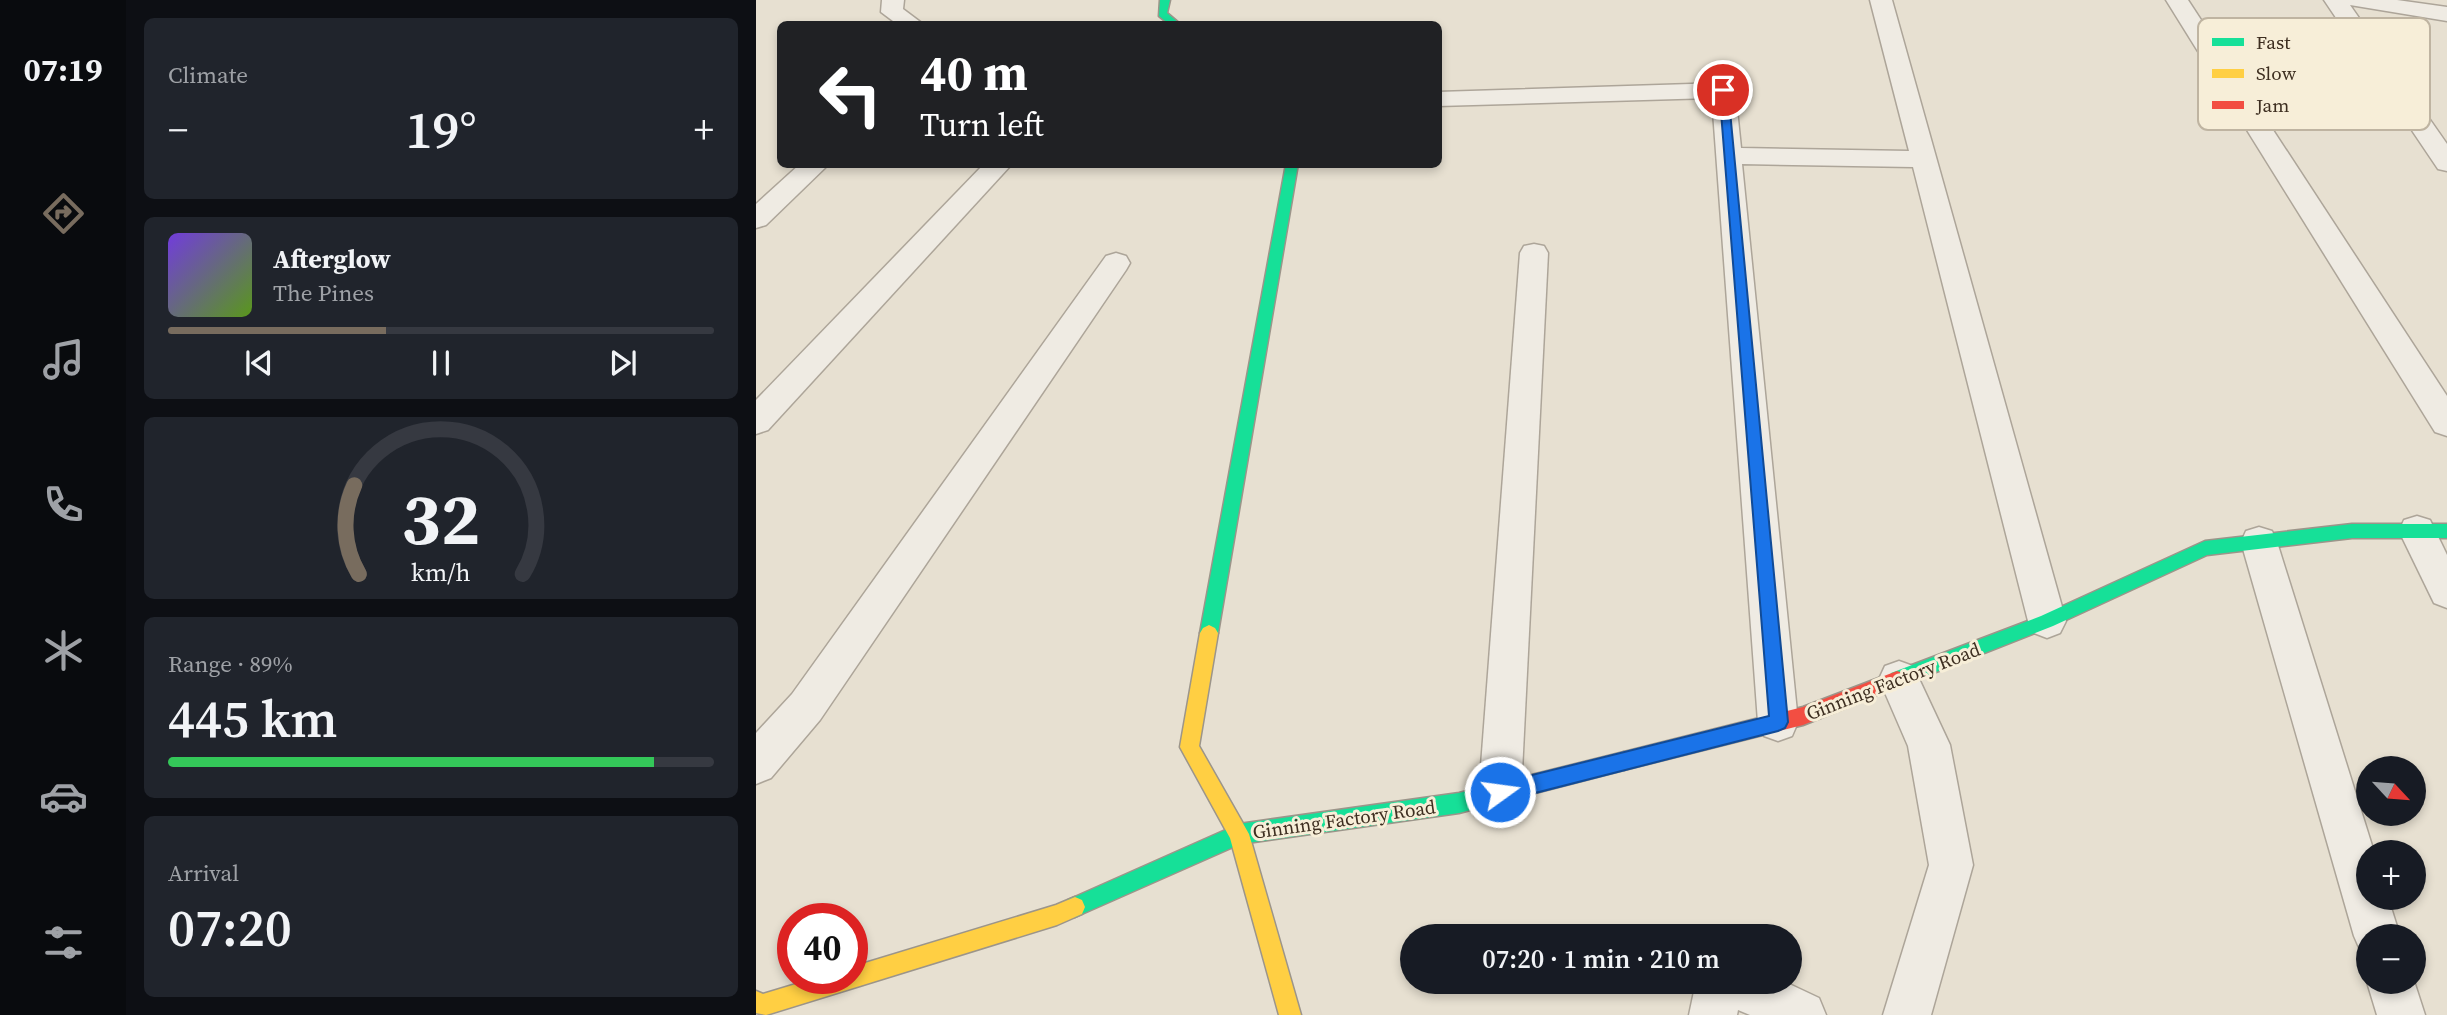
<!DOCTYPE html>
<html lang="en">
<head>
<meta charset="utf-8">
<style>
	body { margin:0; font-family:"Source Serif 4",serif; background:#20242c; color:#f1f3f6; height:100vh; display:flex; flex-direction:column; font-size:26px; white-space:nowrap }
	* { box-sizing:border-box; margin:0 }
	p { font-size:23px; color:#9ea1a6 }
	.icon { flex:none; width:38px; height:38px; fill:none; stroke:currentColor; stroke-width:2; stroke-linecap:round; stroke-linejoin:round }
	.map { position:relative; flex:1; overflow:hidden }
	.panel { display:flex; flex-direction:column; gap:18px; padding:18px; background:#0d0f14; width:630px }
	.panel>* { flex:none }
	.top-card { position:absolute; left:21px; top:21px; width:665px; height:147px; border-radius:10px; box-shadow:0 4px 10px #0003; background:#202124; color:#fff; overflow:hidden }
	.needle { width:46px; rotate:116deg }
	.controls { position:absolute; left:1600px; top:756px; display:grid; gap:14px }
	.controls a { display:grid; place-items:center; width:70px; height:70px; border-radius:50%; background:#171b24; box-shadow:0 4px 10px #0003; font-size:35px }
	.speed { position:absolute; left:21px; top:903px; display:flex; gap:14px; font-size:35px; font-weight:700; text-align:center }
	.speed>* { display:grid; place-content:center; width:91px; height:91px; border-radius:50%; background:#171b24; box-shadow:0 4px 10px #0003; line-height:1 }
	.speed .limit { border:10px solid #d22; background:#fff; color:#111 }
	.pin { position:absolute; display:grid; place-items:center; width:60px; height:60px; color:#fff; margin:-30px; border:4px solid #fff; border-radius:50%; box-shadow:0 2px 7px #0007 }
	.me { position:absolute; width:77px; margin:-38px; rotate:76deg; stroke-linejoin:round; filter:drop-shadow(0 0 5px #0008) }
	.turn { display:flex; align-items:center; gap:24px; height:147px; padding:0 28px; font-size:32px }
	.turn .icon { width:91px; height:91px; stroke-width:2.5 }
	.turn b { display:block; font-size:49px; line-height:60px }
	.big { font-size:52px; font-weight:600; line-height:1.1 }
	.panel .widget { flex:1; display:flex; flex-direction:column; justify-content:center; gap:10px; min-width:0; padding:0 24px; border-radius:10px; background:#20242c }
	.panel .dial { align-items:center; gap:0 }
	.dial svg { height:182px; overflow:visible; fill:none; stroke:#363941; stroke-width:7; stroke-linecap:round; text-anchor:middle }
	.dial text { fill:#f1f3f6; stroke:none }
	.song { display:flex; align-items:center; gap:21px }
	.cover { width:84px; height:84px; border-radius:10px; background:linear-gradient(135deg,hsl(260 70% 55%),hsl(90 70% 35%)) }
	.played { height:7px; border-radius:4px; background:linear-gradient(90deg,#786c5e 40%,#363941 40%) }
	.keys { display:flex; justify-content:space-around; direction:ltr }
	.heat { display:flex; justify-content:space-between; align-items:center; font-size:38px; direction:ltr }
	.charge { height:10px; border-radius:5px; background:linear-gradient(90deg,#34c759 89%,#363941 0) }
	.trip { position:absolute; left:644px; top:924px; width:402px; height:70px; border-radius:35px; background:#171b24; box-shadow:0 4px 10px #0003; font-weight:600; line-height:70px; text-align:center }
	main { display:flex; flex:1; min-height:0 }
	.tab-bar { display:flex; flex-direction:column; width:126px; justify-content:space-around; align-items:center; background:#090b0e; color:#9ea1a6 }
	.tab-bar .icon { width:49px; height:49px }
	.tab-bar .current { color:#786c5e }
	.tab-bar b { font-size:32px; color:#f1f3f6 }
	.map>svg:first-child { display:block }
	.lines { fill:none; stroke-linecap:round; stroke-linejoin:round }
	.street-casing { stroke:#ada599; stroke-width:3 }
	.fast-casing { stroke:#9c958a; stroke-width:3 }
	.slow-casing { stroke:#9c958a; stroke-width:3 }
	.jam-casing { stroke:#9c958a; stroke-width:3 }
	.street { fill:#efebe3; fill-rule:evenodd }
	.fast { fill:#16e098; fill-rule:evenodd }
	.slow { fill:#ffcf43; fill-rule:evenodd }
	.jam { fill:#f24e42; fill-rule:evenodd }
	.route { fill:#1a73e8; stroke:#114b97; stroke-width:2 }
	.labels { text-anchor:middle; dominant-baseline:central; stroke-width:6; stroke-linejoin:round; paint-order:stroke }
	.street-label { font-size:19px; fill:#3d2e20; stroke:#f7eed8 }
	.key { fill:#f7eed8; stroke:#bfb4a1; stroke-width:2 }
	.key-label { font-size:19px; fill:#3d2e20 }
</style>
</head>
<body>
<main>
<nav class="tab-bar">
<b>07:19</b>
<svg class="icon current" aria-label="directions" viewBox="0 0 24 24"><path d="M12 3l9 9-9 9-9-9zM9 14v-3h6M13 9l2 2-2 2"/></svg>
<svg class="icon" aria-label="music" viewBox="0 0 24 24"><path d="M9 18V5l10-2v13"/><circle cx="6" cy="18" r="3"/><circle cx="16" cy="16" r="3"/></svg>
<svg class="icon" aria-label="phone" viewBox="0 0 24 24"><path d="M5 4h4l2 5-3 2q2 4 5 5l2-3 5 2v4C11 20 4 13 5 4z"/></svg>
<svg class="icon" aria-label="climate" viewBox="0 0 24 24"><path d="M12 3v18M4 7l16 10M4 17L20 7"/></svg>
<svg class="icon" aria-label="car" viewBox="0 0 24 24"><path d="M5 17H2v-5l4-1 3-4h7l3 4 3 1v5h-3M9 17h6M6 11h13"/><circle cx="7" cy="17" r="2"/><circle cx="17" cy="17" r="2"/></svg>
<svg class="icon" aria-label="filters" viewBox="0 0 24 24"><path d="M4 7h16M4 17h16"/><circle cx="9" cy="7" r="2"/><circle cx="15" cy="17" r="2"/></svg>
</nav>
<section class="panel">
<div class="widget"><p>Climate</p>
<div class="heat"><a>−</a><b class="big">19°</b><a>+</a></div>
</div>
<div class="widget">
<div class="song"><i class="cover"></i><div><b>Afterglow</b><p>The Pines</p></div></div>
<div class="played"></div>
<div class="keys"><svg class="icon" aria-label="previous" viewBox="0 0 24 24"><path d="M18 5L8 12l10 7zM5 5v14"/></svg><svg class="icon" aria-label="pause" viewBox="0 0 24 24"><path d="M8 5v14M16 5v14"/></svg><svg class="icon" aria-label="next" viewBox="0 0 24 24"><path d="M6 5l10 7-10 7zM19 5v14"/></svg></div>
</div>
<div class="widget dial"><svg viewBox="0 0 100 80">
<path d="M14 69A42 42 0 1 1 86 69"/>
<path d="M14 69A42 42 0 0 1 12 30" stroke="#786c5e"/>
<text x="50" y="56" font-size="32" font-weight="700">32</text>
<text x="50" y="72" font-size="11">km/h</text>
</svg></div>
<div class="widget"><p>Range · 89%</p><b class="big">445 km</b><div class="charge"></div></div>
<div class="widget"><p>Arrival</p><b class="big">07:20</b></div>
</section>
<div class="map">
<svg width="1691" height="1015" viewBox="0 0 1691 1015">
	<rect width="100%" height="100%" fill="#e7e0d1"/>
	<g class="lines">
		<defs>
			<g id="street">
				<path d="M126 0H148L147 9 167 24H141L125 12Z"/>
				<path d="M1114 0H1136L1310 621 1304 633 1291 638 1278 633 1272 621 1157 167 986 164 1042 722 1036 736 1022 741 1008 736 1002 722 956 98 682 106V92L967 83 975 85 979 90 985 148 1153 151Z"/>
				<path d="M1410 0H1432L1691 396V436L1679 432Z"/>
				<path d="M1568 0H1641L1691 7V21L1594 5 1691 144V171L1682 169Z"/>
				<path d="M44 164H73L10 225 0 228V204Z"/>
				<path d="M228 164H256L12 430 0 434V400Z"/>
				<path d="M778 244 788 246 792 253 765 792 759 807 744 813 729 807 723 792 764 253 768 246Z"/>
				<path d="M360 253 370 256 374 263 370 270 64 720 15 778 0 784V733L36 694 350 256Z"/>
				<path d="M1661 516 1674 520 1691 555V608L1678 603 1643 531 1648 520Z"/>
				<path d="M1503 527 1516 531 1521 542 1618 852H1612V898H1632L1644 936H1612V955L1605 952 1598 936 1485 542 1490 531Z"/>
				<path d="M1143 661 1157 666 1194 745 1217 865 1175 1015H1127L1173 865 1152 746 1123 679 1129 666Z"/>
				<path d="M1657 978 1669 1015H1621L1611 982 1612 981 1657 982Z"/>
				<path d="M940 982H1029L1063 998 1070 1015H994L982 1010 981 1015H933Z"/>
			</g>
			<g id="fast">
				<path d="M404 0H414L411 13 424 24H413L403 16Z"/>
				<path d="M530 164H542L462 633 459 638 453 641 447 638 444 633Z"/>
				<path d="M1596 524H1691V538H1596L1451 555 1297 626 1147 685 1141 687 1135 685 1132 679 1135 673 1285 616 1449 541Z"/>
				<path d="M868 752 875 755 877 761 875 767 868 770 703 813 484 844 319 917 312 914 309 907 312 900 483 824 703 793Z"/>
			</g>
			<g id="slow">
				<path d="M453 625 459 628 462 633 443 746 493 834 545 1015H523L474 838 424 747 444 633 447 628Z"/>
				<path d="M319 897 326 900 329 907 326 914 301 925 10 1015 0 1013V991L7 994 60 978H96V967L300 905Z"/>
			</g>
			<path id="jam" d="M1141 671 1147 673 1150 679 1147 685 1047 725 868 770 861 767 859 761 861 755 868 752 1047 707Z"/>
		</defs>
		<use href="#street" class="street-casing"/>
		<use href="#fast" class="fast-casing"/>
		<use href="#slow" class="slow-casing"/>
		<use href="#jam" class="jam-casing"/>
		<use href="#street" class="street"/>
		<use href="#fast" class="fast"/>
		<use href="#slow" class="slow"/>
		<use href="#jam" class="jam"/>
	</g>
	<path class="route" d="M963 87 972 90 1032 722 1029 728 1022 731 744 802 737 799 734 792 737 785 744 783 1013 716Z"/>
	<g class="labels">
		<g class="street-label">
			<text transform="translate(1137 681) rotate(-21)">Ginning Factory Road</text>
			<text transform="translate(588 819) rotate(-8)">Ginning Factory Road</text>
		</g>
	</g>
	<rect x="1442" y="18" width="232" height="112" rx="10" class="key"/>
	<rect x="1456" y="38" width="32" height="8" fill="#16e098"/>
	<rect x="1456" y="69" width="32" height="9" fill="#ffcf43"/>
	<rect x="1456" y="101" width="32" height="8" fill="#f24e42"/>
	<g class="key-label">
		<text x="1500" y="49">Fast</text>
		<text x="1500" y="80">Slow</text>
		<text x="1500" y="112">Jam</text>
	</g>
</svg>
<div class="controls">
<a><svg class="needle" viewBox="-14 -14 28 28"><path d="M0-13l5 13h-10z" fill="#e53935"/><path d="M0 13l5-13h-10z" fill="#9ea1a6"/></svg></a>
<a>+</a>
<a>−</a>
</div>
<div class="speed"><div class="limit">40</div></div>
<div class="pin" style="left:967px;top:90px;background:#d93025"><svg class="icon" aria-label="arrive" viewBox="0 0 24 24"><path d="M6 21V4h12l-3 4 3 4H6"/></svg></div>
<svg class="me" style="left:744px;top:792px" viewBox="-20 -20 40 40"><circle r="17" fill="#1a73e8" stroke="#fff" stroke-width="3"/><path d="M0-11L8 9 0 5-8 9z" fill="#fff"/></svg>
<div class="trip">07:20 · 1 min · 210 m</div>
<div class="top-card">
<div class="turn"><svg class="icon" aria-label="left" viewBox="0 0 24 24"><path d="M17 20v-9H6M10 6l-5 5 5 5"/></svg><div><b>40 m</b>Turn left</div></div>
</div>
</div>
</main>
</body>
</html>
